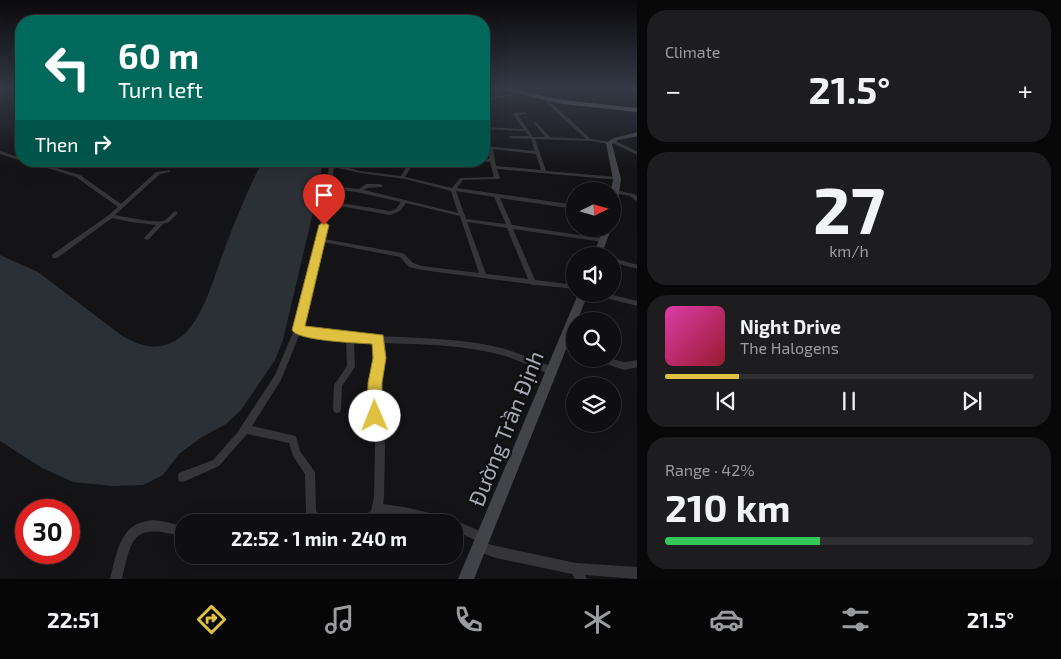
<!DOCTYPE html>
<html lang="en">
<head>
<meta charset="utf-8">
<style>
	body { margin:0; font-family:"Exo 2",sans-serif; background:#1d1c1e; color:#f1f3f6; height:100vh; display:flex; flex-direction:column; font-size:19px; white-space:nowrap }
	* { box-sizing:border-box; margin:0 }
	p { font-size:16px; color:#9b9c9f }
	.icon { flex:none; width:28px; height:28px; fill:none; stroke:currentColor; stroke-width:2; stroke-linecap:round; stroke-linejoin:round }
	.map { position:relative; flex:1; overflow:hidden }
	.details { display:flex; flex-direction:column; gap:10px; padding:10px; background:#080809; width:424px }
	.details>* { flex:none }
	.top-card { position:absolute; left:15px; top:15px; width:475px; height:152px; border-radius:20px; box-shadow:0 5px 20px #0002,0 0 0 1px #2f2e30; background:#00695c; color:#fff; overflow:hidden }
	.needle { width:32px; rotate:85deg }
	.controls { position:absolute; left:566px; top:182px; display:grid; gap:10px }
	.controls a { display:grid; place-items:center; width:55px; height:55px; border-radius:50%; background:#0f0e10; box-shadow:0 5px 20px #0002,0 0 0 1px #2f2e30; font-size:25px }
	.speed { position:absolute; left:15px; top:499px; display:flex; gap:10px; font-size:25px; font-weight:700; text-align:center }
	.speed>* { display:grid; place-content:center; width:65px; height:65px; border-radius:50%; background:#0f0e10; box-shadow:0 5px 20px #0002,0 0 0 1px #2f2e30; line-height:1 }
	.speed .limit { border:8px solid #d22; background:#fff; color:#111 }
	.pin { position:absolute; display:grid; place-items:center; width:42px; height:42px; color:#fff; margin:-51px -21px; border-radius:50% 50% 50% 0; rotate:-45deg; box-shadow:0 0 5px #0007 }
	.pin .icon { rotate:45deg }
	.me { position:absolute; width:55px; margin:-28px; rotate:359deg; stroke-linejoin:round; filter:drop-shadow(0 0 4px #0008) }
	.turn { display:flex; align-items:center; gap:18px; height:105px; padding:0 20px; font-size:22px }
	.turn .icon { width:65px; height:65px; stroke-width:2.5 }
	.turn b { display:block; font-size:35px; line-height:42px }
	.then { display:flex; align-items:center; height:48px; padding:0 20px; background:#0003; gap:10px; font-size:19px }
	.big { font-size:38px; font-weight:700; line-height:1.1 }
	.details .tile { flex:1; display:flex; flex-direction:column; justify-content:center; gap:8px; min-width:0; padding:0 18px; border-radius:20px; background:#1d1c1e }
	.details .dial { align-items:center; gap:0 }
	.dial b { font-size:65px; line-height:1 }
	.song { display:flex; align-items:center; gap:15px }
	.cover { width:60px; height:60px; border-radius:8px; background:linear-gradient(135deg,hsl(320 70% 55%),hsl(350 70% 35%)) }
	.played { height:5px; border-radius:2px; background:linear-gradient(90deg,#dfc041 20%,#2f2e30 20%) }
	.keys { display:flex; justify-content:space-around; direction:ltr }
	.heat { display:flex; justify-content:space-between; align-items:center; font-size:28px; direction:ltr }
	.charge { height:8px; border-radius:4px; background:linear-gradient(90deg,#34c759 42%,#2f2e30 0) }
	.trip { position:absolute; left:175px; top:514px; width:288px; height:50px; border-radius:20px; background:#0f0e10; box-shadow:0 5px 20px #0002,0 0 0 1px #2f2e30; font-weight:700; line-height:50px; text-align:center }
	.tabs { display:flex; height:80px; justify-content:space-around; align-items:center; background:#060606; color:#9b9c9f }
	.tabs .icon { width:35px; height:35px }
	.tabs .active { color:#dfc041 }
	.tabs b { font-size:22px; color:#f1f3f6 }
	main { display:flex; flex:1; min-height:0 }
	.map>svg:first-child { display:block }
	.water { fill:#2b3037 }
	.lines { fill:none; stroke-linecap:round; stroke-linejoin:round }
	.lane { stroke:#353539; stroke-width:4 }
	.street { fill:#353539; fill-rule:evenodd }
	.secondary { fill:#434449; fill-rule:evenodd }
	.highway { fill:#61626a; fill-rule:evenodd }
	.route { fill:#dfc041; stroke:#917d2a }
	.labels { text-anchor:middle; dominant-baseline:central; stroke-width:5; stroke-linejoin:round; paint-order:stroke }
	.near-street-label { font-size:22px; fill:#a6a9b4; stroke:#0f0e10 }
</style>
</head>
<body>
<main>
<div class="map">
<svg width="638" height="579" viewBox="0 0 638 579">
	<rect width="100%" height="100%" fill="#141315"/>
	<path class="water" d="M263 161H323L314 208 283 340 275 360 241 410 226 424 202 437 179 454 163 475 143 485 112 486 73 482 42 468 0 441V255L38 272 121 335C139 346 158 352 178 339 203 323 215 273 226 245 237 217 248 188 263 161Z"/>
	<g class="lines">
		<path class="lane" d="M612 260 638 267"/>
		<g class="street">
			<path d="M634 89H638V91Z"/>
			<path d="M517 92 519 93 518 94 484 101V99Z"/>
			<path d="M546 98 591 139 609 142 611 143 609 144 590 141 535 139 546 171 617 177 619 178V180L497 169 500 178 499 179 463 180 457 188 575 205V209L500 198 512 225 605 239 606 240 603 242 513 229 535 280 575 285V289L536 285H533L530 284 422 270 409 267 400 257 323 242 302 328C316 330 330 333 344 334 397 339 452 335 505 349 522 354 538 361 555 368L556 371 555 374 552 375C536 369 522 361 505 356 466 345 423 344 382 343L384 358 379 383V416L384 428 385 446 384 497 383 504 404 507 447 517 451 518 452 521 454 520 487 534 488 538 487 542 485 543 496 546 576 563 638 567V579L585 575 587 579H575L572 574 496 558 475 550 473 546 475 542 477 541 454 530V522H426L404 517 380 514C376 524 366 522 357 522L358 518 371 511 374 497 375 446 374 428 371 416V383L376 358 374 342 354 341 355 367 342 386 341 409 340 412 337 413 334 412 333 409 334 385 347 366 346 341 300 333 281 380 252 426 296 436 300 451 315 472 316 511C323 519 333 515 342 518L343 522H313L307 517 306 513 305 474 293 456 289 443 247 434 219 466 183 482 179 481 178 477 179 473 213 460 237 433 275 375 294 330 318 240 323 203 322 202 324 201 326 188 323 187 326 185 330 161H334V164L360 171 401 176 410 161H415L405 177 452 188 460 178 494 177 490 162 483 161 484 159H489V149L484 148V146L535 151 531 139 510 138 508 137 510 136H529L525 131 484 129V127L523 129 513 114 514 113 526 112V114L518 115 533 137H545L534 123 536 122 550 137 586 139 554 110 544 99ZM493 149 536 154 541 170 496 166ZM334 167 360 173 405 179 451 191 458 213 364 190 367 188 382 187 383 186 380 184H366L359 189 331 186ZM331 189 356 192 401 202 396 209 390 211 329 201ZM456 191 494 197 506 224 466 219ZM406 203 460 216 479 273 422 266 413 263 404 254 402 253 324 239 329 204 390 215 400 211ZM467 222 507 228 528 279 486 274Z"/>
			<path d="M610 140H614L638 152V155L610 142Z"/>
			<path d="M0 151 21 158 22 161 0 154Z"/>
			<path d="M25 161H33L80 175 121 204 156 172 170 170V172L160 174 115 215C125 217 154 223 163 221 167 220 171 214 175 211L178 213 169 222 163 224 149 239 147 240 144 238 156 225 131 222 112 218 57 258H53L52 256 53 254 109 215 118 207 76 177Z"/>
			<path d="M615 190 634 194 638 197V202L630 196 613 193V191Z"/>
			<path d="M596 294H608L638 301V306L597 296Z"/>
			<path d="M563 339 575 344V350L560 344 559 342 560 340Z"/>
			<path d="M597 359H612L624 362 638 360V367L624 370 598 361Z"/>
			<path d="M153 520 167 522 184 527V537C135 524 132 533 122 579H110C114 564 118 538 131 528 137 523 145 521 153 520Z"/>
			<path d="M273 555H314L312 559C301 564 286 564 275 559Z"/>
		</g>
		<g class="secondary">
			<path d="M638 132V136L618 140 612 144 621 179 616 215 612 217 611 191 613 179 606 143 614 138Z"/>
			<path d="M603 229H611L601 256H593Z"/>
			<path d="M578 294H588L577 321H575V327L474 579H458Z"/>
		</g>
		<path class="highway" d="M499 89H512L563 100 638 108V112L563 104Z"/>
	</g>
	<linearGradient id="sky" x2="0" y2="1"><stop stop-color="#0b0a0c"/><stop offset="0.52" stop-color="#343946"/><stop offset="1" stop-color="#343946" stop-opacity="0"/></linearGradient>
	<rect width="638" height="170" fill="url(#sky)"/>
	<path class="route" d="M324 222 329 225 305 326 383 335 386 358 382 383V416L380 421 375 423 370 421 367 416 368 383 373 358 372 344C358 343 297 341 292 330L319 225Z"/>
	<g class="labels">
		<g class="near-street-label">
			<text transform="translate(505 428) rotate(-68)">Đường Trần Định</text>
		</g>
	</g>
</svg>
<div class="controls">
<a><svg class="needle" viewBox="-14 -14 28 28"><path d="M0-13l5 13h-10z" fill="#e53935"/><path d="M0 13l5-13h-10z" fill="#9b9c9f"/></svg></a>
<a><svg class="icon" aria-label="sound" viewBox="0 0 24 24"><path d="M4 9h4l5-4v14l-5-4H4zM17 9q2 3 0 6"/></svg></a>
<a><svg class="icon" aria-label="search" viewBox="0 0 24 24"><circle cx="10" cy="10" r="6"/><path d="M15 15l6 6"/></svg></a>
<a><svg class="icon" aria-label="layers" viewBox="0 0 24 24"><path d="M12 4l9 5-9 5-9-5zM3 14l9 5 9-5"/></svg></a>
</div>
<div class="speed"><div class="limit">30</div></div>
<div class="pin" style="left:324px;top:225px;background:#d93025"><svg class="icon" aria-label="arrive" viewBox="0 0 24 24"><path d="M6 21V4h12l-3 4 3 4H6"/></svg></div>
<svg class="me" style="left:375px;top:416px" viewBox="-20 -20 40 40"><circle r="19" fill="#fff"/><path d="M0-13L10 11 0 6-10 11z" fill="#dfc041"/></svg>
<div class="trip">22:52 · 1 min · 240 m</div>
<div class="top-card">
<div class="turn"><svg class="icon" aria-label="left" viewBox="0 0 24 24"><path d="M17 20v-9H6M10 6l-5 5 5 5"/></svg><div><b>60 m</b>Turn left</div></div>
<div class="then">Then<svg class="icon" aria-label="right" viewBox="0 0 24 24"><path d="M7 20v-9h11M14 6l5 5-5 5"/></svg></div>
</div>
</div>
<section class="details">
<div class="tile"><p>Climate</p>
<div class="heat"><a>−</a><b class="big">21.5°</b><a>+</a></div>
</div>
<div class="tile dial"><b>27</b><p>km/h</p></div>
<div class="tile">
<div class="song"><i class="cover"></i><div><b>Night Drive</b><p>The Halogens</p></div></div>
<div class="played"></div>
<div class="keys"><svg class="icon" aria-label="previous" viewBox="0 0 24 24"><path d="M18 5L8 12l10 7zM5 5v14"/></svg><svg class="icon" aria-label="pause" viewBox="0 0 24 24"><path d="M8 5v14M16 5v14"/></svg><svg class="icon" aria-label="next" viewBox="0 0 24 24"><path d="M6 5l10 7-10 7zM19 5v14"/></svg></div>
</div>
<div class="tile"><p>Range · 42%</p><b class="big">210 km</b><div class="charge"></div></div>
</section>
</main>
<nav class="tabs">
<b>22:51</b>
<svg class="icon active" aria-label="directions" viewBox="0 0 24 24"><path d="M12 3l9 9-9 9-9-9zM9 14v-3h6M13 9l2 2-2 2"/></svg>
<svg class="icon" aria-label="music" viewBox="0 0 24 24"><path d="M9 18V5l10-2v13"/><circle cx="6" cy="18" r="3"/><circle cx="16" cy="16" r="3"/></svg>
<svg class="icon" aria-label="phone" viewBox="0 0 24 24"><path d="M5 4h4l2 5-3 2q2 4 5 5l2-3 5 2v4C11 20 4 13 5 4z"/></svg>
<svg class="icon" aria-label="climate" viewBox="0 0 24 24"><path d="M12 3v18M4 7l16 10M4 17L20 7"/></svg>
<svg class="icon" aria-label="car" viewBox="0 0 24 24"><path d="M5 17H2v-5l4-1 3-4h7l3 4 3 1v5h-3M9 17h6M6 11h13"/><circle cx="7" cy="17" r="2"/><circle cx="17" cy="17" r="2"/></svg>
<svg class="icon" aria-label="filters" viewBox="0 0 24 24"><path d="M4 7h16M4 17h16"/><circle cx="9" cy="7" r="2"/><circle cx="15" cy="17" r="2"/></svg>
<b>21.5°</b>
</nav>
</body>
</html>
